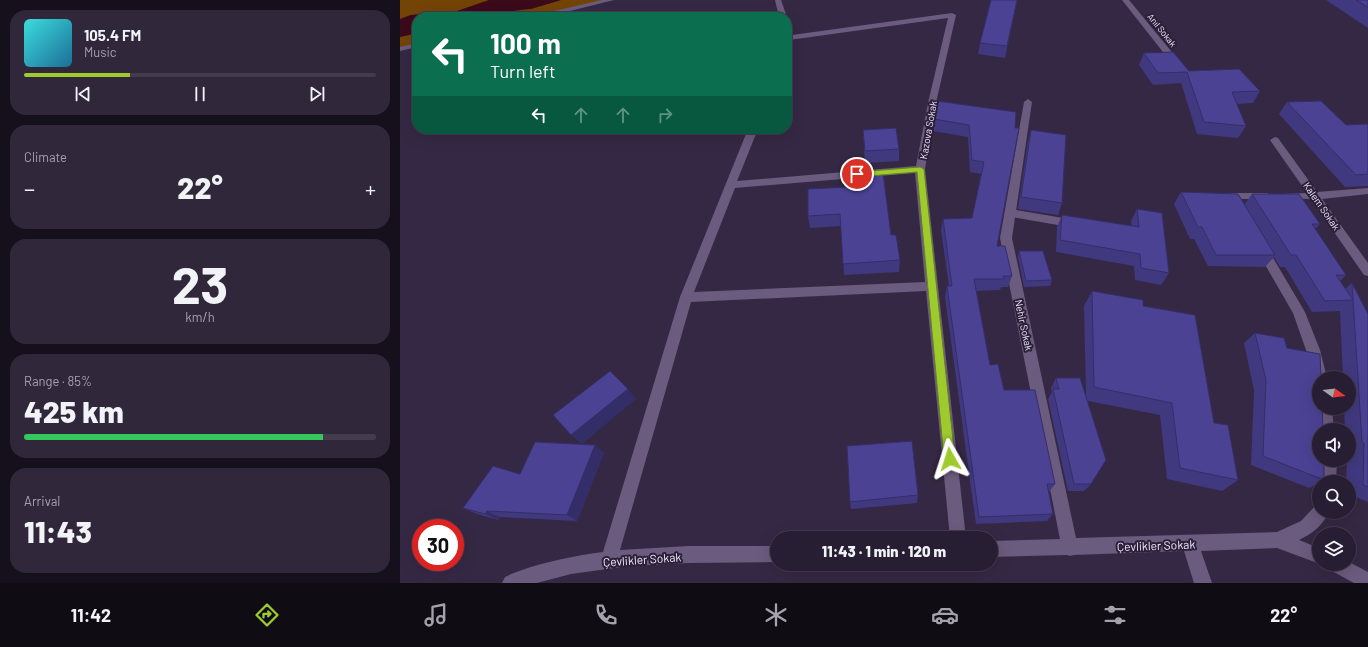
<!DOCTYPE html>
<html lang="en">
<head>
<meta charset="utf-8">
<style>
	body { margin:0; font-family:Barlow,sans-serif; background:#30273b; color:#f1f3f6; height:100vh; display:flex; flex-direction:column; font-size:15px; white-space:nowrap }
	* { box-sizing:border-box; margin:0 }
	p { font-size:13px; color:#a5a2ac }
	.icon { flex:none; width:22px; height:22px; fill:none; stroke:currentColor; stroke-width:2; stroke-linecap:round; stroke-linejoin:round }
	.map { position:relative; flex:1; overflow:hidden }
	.drawer { display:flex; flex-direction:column; gap:10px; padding:10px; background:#16101c; width:400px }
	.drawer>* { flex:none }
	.banner { position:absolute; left:12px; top:12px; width:380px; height:122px; border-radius:16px; box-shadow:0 4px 16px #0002,0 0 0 1px #443c4e; background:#0b6e4f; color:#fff; overflow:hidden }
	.needle { width:26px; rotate:104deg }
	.tools { position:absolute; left:912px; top:371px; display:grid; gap:8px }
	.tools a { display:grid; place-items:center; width:44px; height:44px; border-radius:50%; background:#281e33; box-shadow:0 4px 16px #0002,0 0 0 1px #443c4e; font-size:20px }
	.speed { position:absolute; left:12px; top:519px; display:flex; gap:8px; font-size:20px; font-weight:700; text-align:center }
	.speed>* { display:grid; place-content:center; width:52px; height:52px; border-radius:50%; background:#281e33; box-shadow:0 4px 16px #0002,0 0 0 1px #443c4e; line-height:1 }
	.speed .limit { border:6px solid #d22; background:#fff; color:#111 }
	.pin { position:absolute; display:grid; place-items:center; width:34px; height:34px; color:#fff; margin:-17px; border:2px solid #fff; border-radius:50%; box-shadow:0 1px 4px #0007 }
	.me { position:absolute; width:44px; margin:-22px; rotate:354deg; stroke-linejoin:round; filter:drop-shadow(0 0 3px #0008) }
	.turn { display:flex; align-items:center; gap:14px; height:84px; padding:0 12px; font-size:18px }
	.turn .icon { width:52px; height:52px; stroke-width:2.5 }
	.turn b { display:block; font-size:28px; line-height:34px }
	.lanes { display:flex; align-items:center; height:38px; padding:0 12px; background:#0003; justify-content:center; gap:20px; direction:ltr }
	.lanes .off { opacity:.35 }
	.big { font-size:30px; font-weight:800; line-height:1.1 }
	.drawer .card { flex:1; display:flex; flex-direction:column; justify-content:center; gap:6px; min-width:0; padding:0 14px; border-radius:16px; background:#30273b }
	.drawer .dial { align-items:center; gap:0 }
	.dial b { font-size:52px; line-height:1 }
	.song { display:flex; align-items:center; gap:12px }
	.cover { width:48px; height:48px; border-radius:6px; background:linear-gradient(135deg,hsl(180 70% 55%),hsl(200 70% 35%)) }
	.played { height:4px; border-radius:2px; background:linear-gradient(90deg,#9fca2e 30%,#443c4e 30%) }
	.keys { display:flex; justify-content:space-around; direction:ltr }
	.heat { display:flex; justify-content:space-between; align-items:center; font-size:22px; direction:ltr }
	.charge { height:6px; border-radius:3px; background:linear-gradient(90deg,#34c759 85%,#443c4e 0) }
	.trip { position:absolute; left:370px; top:531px; width:228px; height:40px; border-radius:20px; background:#281e33; box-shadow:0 4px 16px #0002,0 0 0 1px #443c4e; font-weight:800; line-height:40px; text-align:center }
	.tabs { display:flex; height:64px; justify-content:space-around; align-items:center; background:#100c14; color:#a5a2ac }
	.tabs .icon { width:28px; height:28px }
	.tabs .on { color:#9fca2e }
	.tabs b { font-size:18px; color:#f1f3f6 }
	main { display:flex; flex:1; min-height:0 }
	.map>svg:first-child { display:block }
	.green { fill:#744407 }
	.water { fill:#3b0a1b }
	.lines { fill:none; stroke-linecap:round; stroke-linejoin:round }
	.lane { fill:#6b5b7e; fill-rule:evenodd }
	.street { fill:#6b5b7e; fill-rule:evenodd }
	.wall { fill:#40397f }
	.shaded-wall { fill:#342e68 }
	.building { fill:#4b4294; stroke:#342e68 }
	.route { fill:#9fca2e; stroke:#67831e }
	.labels { text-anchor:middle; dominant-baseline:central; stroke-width:4; stroke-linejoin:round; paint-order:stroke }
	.far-street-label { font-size:9px; fill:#f0e9fa; stroke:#2b1f39 }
	.street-label { font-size:10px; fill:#f0e9fa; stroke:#2b1f39 }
	.near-street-label { font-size:12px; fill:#f0e9fa; stroke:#2b1f39 }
</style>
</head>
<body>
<main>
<section class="drawer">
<div class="card">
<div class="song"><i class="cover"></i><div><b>105.4 FM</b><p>Music</p></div></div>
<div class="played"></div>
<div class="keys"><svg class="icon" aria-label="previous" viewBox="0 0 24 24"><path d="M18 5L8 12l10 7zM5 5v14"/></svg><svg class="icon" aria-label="pause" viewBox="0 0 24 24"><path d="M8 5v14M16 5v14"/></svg><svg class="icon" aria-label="next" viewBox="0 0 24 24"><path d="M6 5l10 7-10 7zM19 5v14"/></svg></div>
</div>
<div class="card"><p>Climate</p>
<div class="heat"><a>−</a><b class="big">22°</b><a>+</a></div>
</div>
<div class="card dial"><b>23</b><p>km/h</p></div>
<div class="card"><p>Range · 85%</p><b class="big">425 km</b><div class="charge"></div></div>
<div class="card"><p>Arrival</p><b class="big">11:43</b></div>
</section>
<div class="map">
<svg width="968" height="583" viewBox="0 0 968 583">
	<rect width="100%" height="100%" fill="#352844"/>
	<g class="green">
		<path d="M0 0H93L57 11 11 15 0 19Z"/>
		<path d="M161 0H211L137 17H95C117 10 139 7 161 0Z"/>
		<path d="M17 33V45L0 49V37Z"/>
	</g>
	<path class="water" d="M89 0H161L131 9 116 10 95 17H17V33L0 37V19L11 15 57 11Z"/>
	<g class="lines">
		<path class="lane" d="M610 209 675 220 679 221 680 224 679 227 675 228 606 216 605 213 606 210Z"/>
		<g class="street">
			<path d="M202 0H214L146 17H133L137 15Z"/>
			<path d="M375 0H381L387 17H379Z"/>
			<path d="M722 0H729L780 62V66H774Z"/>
			<path d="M552 13 556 15 536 103 525 169 566 538H550L526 291 291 302 220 550 288 546H377V562L288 563 229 566 171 574 137 583H102L105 577C132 564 173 556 203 552L280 297 348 129H358L337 181 516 166 528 103 548 18 389 40H387V28L391 30 392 35ZM515 173 525 282 294 292 335 188Z"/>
			<path d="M17 43V47L0 51V47Z"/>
			<path d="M628 99 632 102 612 238 676 538 877 532 901 521 915 506 919 505V512H929C923 525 912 534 899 540L919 548 920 564 877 548 801 551 812 583H794L784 551 674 555 670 556 667 555 591 557V541L660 539 600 238 624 102Z"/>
			<path d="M875 137 878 138 917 192 968 188V194L922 199 968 263V276L964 275 911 199 881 198 880 196 881 194 907 193 870 140Z"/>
			<path d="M831 193H867L872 196 867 199H839L841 203 840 206H832L826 196Z"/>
			<path d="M862 245 866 246 905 312 920 350 927 378H919V384L915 382 913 378 906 350 893 313 856 249 858 246Z"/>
			<path d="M919 406V408H932L934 430H920L918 408Z"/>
			<path d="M921 460H937L936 482H920Z"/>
			<path d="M949 562 968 572V583H954L930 570 928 564H949Z"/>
		</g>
	</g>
	<g class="wall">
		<path d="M617 0 605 58 578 54 580 43Z"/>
		<path d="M926 0H968V28Z"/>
		<path d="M744 53 789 71 860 91 853 103 836 104 846 126 838 138 797 134 781 83 753 85 739 65Z"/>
		<path d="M887 102 946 125H968V186L945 187 879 114Z"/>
		<path d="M616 112 597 246 612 276 608 287H601L600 290 576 291 590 365 655 484 649 492H648L653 514 647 521 576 524 545 297 547 286H549L541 230 543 219 572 218 581 174 570 172 568 137 533 131 534 119Z"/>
		<path d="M463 130 499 149V161L465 163Z"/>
		<path d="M631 130 662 203 658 215 618 209 628 142Z"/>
		<path d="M408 189 491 235 500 260 499 272 444 275 441 226 410 228 408 216Z"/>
		<path d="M781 192 845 204 852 194 920 224 915 229 946 275 940 281 945 289 952 283 968 314V502L949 494V482H946L947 460H949V430H945L944 408H949V378H943L940 311 912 312 885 267H880L874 257 865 267 808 266 794 239H790L774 204Z"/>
		<path d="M737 209 769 273 761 285 735 280 734 266 656 252 657 227 662 215 732 226 731 221Z"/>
		<path d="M619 251 652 280 650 286 624 287 618 257Z"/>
		<path d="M692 291 743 306 814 423 838 480 822 491 767 479 760 415 688 401 691 484 684 491H668L648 399 652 392 651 388 656 378 686 394 684 306Z"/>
		<path d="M855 333 924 480 921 482H919V483L909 488 851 465 854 390 844 343Z"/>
		<path d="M204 453 177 521 100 517 98 520 77 514 63 508 120 474Z"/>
		<path d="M518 495 517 503 451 509 450 502Z"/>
	</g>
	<g class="shaded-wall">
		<path d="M228 389 236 399 182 444 171 435Z"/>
		<path d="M195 445 204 453 177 521 167 515Z"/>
		<path d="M87 511 100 517 98 520 85 514Z"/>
	</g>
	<g class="building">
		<path d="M591 0H617L607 46 580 43Z"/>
		<path d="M956 0H968V7Z"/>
		<path d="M773 52 789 71 839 69 860 91 832 92 846 126 804 122 787 72 758 73 744 53Z"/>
		<path d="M537 101 616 112 615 128H619L597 246H605L612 276H603L604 279H574L590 365 598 364 604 390H635L655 484H647L653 514 579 517 547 286H552L543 219 572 218 584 162 572 160 569 125 534 119Z"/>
		<path d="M921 101 946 125 967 124 968 125V174L956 175 887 102Z"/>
		<path d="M496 128 499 149 465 151 463 130Z"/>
		<path d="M631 130 666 135 662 203 621 197Z"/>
		<path d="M483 173 491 235H496L500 260 443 264 440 214 408 216V189L450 187 449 174Z"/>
		<path d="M781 192 838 194 875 255H816L802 227H798Z"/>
		<path d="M852 194H899L920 224H912L946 275H936L953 300 925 301 896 255H891Z"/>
		<path d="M737 209 762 213 769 273 741 268 740 254 660 240 662 215 739 227Z"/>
		<path d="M619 251H643L652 280 626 281Z"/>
		<path d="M952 283 968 314V487L963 485 964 443 962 442Z"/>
		<path d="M692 291 743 300V306L795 315 814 423 828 425 838 480 780 468 772 403 694 387Z"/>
		<path d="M855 333 884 338 887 348 920 354 921 378H919V408H922L923 430H919V460H924V480L863 456 866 380Z"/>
		<path d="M210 371 228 389 171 435 153 415Z"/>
		<path d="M656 378H680L706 460 691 484H674L653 389H659Z"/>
		<path d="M512 441 518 495 450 502 447 446Z"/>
		<path d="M135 442 195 445 167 515 87 511 85 514 63 508 93 466 120 474Z"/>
	</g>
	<path class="route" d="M520 167 524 169 555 459 554 463 550 465 546 463 544 459 517 172 457 177 453 174 457 172Z"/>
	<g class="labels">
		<g class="far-street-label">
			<text transform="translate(762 30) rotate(51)">Anıl Sokak</text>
		</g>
		<g class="street-label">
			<text transform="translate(528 130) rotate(-80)">Kazova Sokak</text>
			<text transform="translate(922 206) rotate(55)">Kalem Sokak</text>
			<text transform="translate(624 325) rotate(78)">Nehir Sokak</text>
		</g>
		<g class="near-street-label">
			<text transform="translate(756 545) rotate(-2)">Çevlikler Sokak</text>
			<text transform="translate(242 559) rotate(-4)">Çevlikler Sokak</text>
		</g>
	</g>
</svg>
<div class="tools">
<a><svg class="needle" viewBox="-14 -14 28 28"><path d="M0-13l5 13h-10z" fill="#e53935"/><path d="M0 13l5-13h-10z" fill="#a5a2ac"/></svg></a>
<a><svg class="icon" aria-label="sound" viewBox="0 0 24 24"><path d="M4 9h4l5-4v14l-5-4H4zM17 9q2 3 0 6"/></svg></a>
<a><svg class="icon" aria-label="search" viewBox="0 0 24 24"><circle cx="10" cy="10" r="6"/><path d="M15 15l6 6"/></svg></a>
<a><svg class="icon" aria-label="layers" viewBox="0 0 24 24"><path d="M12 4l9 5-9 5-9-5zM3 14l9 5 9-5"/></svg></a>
</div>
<div class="speed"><div class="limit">30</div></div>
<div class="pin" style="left:457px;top:174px;background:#d93025"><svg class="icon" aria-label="arrive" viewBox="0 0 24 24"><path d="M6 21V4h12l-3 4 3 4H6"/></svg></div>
<svg class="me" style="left:550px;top:459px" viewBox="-20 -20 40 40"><path d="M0-17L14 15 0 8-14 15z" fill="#9fca2e" stroke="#fff" stroke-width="4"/></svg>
<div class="trip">11:43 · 1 min · 120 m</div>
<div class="banner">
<div class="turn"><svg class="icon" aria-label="left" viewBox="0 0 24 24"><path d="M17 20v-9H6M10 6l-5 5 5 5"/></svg><div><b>100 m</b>Turn left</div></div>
<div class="lanes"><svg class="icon" aria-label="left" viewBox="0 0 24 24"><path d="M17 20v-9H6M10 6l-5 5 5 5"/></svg><svg class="icon off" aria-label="ahead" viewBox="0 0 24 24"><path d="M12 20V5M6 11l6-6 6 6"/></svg><svg class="icon off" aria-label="ahead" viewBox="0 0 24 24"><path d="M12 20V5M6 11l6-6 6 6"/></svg><svg class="icon off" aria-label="right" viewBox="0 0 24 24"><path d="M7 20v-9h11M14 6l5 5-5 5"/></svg></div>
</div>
</div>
</main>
<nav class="tabs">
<b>11:42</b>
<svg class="icon on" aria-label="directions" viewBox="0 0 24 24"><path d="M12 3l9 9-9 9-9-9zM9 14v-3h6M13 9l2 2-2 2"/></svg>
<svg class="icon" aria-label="music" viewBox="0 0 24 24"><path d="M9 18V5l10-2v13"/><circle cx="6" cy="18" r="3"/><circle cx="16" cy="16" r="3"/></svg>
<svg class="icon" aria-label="phone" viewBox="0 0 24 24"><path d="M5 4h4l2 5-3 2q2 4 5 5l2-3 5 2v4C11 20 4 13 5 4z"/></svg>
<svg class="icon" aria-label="climate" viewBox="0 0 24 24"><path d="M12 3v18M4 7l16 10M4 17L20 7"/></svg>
<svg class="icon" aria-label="car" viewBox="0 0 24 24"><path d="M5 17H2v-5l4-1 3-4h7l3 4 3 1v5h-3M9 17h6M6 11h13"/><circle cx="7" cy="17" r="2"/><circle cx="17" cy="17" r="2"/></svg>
<svg class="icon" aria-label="filters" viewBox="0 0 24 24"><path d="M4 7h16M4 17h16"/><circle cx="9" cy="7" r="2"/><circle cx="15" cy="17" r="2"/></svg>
<b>22°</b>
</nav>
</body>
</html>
